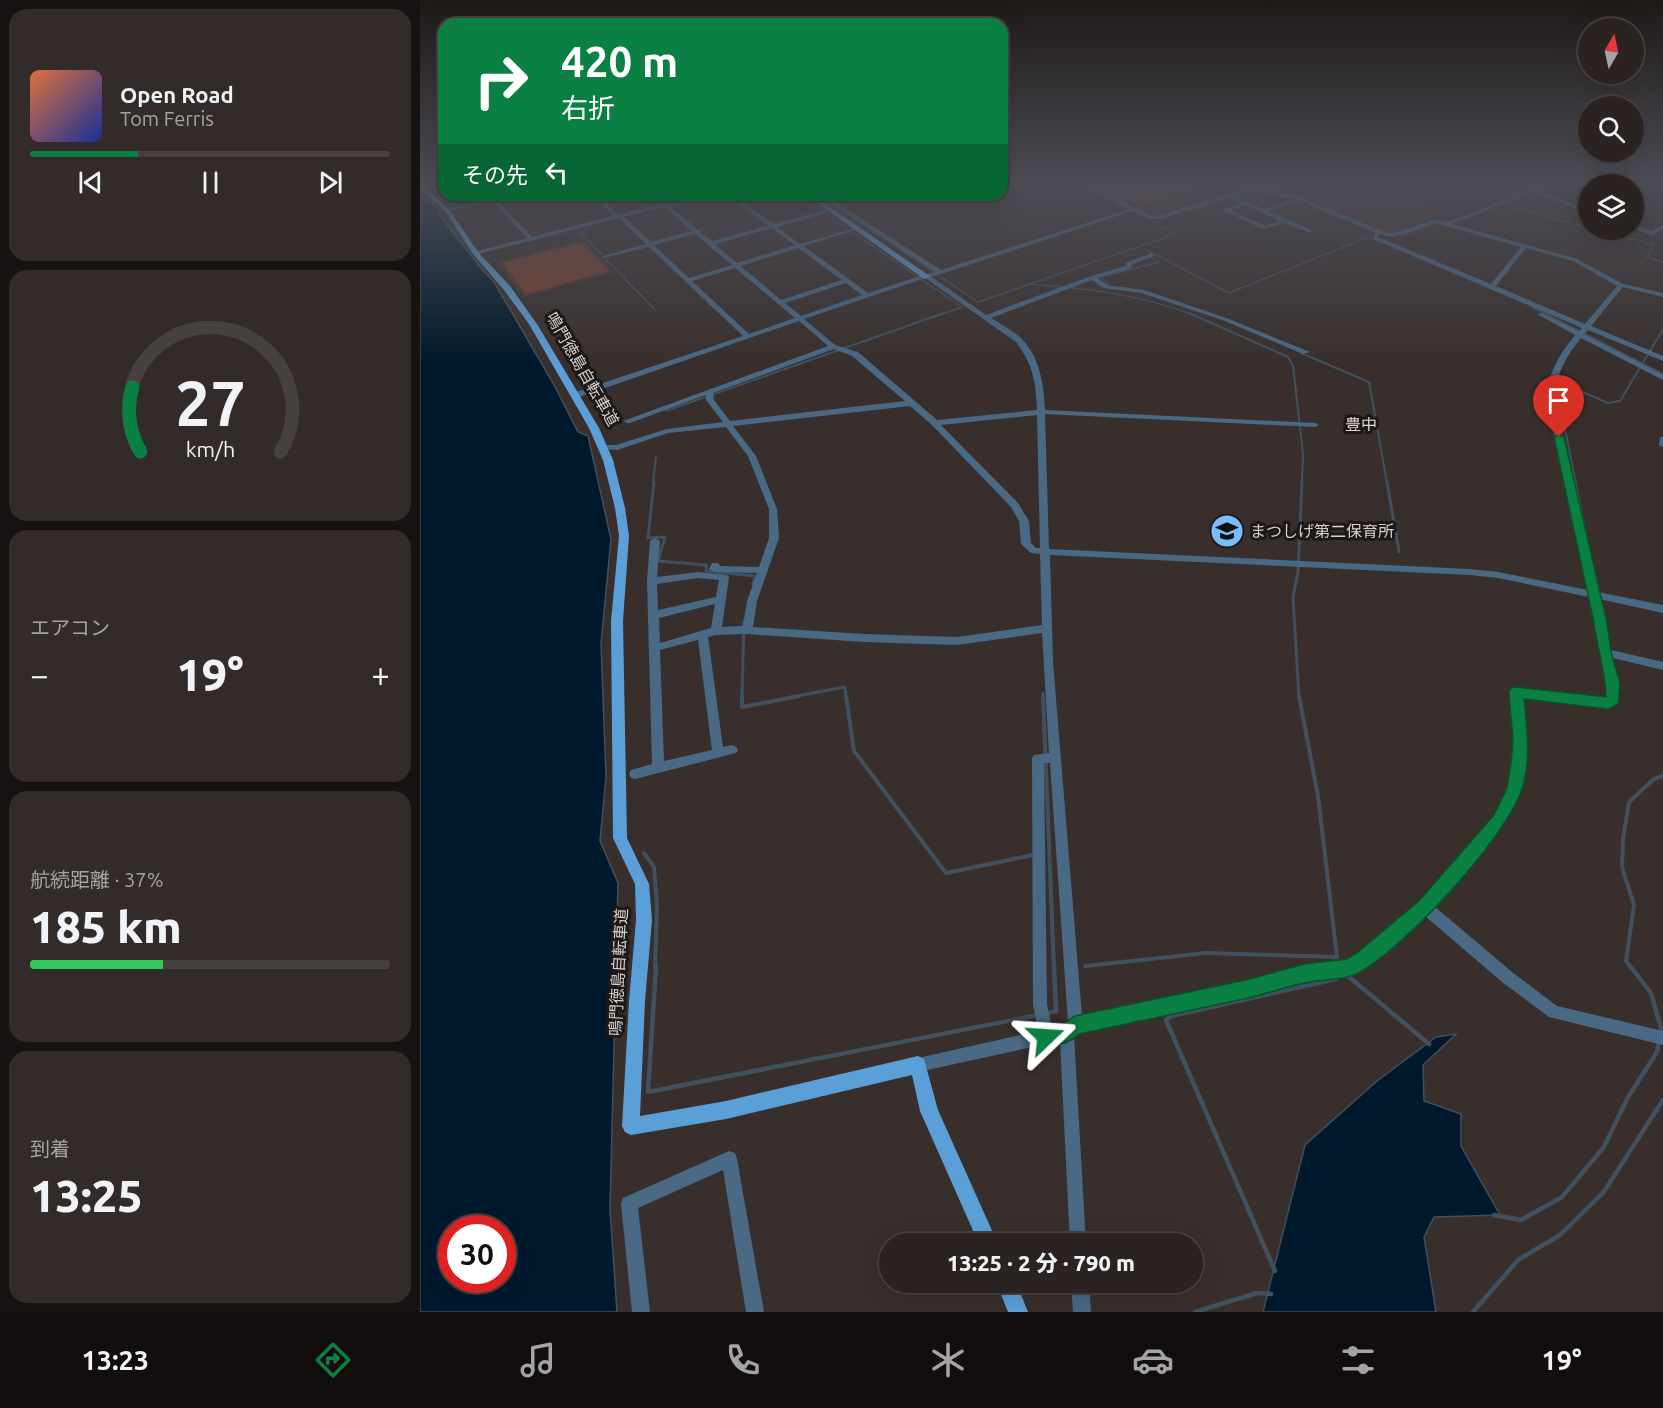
<!DOCTYPE html>
<html lang="ja">
<head>
<meta charset="utf-8">
<style>
	body { margin:0; font-family:Ubuntu,"Noto Sans JP",sans-serif; background:#322b2a; color:#f1f3f6; height:100vh; display:flex; flex-direction:column; font-size:22px; white-space:nowrap }
	* { box-sizing:border-box; margin:0 }
	p { font-size:20px; color:#a5a4a5 }
	.icon { flex:none; width:33px; height:33px; fill:none; stroke:currentColor; stroke-width:2; stroke-linecap:round; stroke-linejoin:round }
	.map { position:relative; flex:1; overflow:hidden }
	.details { display:flex; flex-direction:column; gap:9px; padding:9px; background:#171312; width:420px }
	.details>* { flex:none }
	.top-card { position:absolute; left:18px; top:18px; width:570px; height:183px; border-radius:18px; box-shadow:0 6px 24px #0002,0 0 0 2px #46403f; background:#0b8043; color:#fff; overflow:hidden }
	.needle { width:39px; rotate:9deg }
	.controls { position:absolute; left:1158px; top:18px; display:grid; gap:12px }
	.controls a { display:grid; place-items:center; width:66px; height:66px; border-radius:50%; background:#2a2321; box-shadow:0 6px 24px #0002,0 0 0 2px #46403f; font-size:30px }
	.speed { position:absolute; left:18px; top:1215px; display:flex; gap:12px; font-size:30px; font-weight:700; text-align:center }
	.speed>* { display:grid; place-content:center; width:78px; height:78px; border-radius:50%; background:#2a2321; box-shadow:0 6px 24px #0002,0 0 0 2px #46403f; line-height:1 }
	.speed .limit { border:9px solid #d22; background:#fff; color:#111 }
	.pin { position:absolute; display:grid; place-items:center; width:51px; height:51px; color:#fff; margin:-62px -26px; border-radius:50% 50% 50% 0; rotate:-45deg; box-shadow:0 0 6px #0007 }
	.pin .icon { rotate:45deg }
	.me { position:absolute; width:66px; margin:-33px; rotate:70deg; stroke-linejoin:round; filter:drop-shadow(0 0 4px #0008) }
	.turn { display:flex; align-items:center; gap:21px; height:126px; padding:0 24px; font-size:27px }
	.turn .icon { width:78px; height:78px; stroke-width:2.5 }
	.turn b { display:block; font-size:42px; line-height:51px }
	.then { display:flex; align-items:center; height:57px; padding:0 24px; background:#0003; gap:12px; font-size:22px }
	.big { font-size:45px; font-weight:800; line-height:1.1 }
	.details .tile { flex:1; display:flex; flex-direction:column; justify-content:center; gap:9px; min-width:0; padding:0 21px; border-radius:18px; background:#322b2a }
	.details .dial { align-items:center; gap:0 }
	.dial svg { height:156px; overflow:visible; fill:none; stroke:#46403f; stroke-width:7; stroke-linecap:round; text-anchor:middle }
	.dial text { fill:#f1f3f6; stroke:none }
	.song { display:flex; align-items:center; gap:18px }
	.cover { width:72px; height:72px; border-radius:9px; background:linear-gradient(135deg,hsl(20 70% 55%),hsl(230 70% 35%)) }
	.played { height:6px; border-radius:3px; background:linear-gradient(90deg,#0b8043 30%,#46403f 30%) }
	.keys { display:flex; justify-content:space-around; direction:ltr }
	.heat { display:flex; justify-content:space-between; align-items:center; font-size:33px; direction:ltr }
	.charge { height:9px; border-radius:4px; background:linear-gradient(90deg,#34c759 37%,#46403f 0) }
	.trip { position:absolute; left:459px; top:1233px; width:324px; height:60px; border-radius:30px; background:#2a2321; box-shadow:0 6px 24px #0002,0 0 0 2px #46403f; font-weight:800; line-height:60px; text-align:center }
	.menu { display:flex; height:96px; justify-content:space-around; align-items:center; background:#110e0d; color:#a5a4a5 }
	.menu .icon { width:42px; height:42px }
	.menu .selected { color:#0b8043 }
	.menu b { font-size:27px; color:#f1f3f6 }
	main { display:flex; flex:1; min-height:0 }
	.map>svg:first-child { display:block }
	.built { fill:#473732 }
	.green { fill:#7a3f2b }
	.water { fill:#00192d; stroke:#40505e; stroke-width:1.5; fill-rule:evenodd }
	.lines { fill:none; stroke-linecap:round; stroke-linejoin:round }
	.stream-far4 { stroke:#40505e; stroke-width:1.5 }
	.stream-far3 { stroke:#40505e; stroke-width:2 }
	.stream-far2 { stroke:#40505e; stroke-width:3 }
	.stream-far1 { stroke:#40505e; stroke-width:4 }
	.stream { stroke:#40505e; stroke-width:4.5 }
	.minor { fill:#496985; fill-rule:evenodd }
	.major { fill:#5b9fd8; fill-rule:evenodd }
	.route { fill:#0b8043; stroke:#07532c; stroke-width:1.5 }
	.labels { text-anchor:middle; dominant-baseline:central; stroke-width:6; stroke-linejoin:round; paint-order:stroke }
	.street-label { font-size:16px; fill:#d7d1cf; stroke:#1c1816 }
	.far-quarter-label { font-size:16px; fill:#e2d5d1; stroke:#1c1816 }
	.poi-label { font-size:16px; fill:#d7d1cf; stroke:#1c1816; text-anchor:start }
</style>
</head>
<body>
<main>
<section class="details">
<div class="tile">
<div class="song"><i class="cover"></i><div><b>Open Road</b><p>Tom Ferris</p></div></div>
<div class="played"></div>
<div class="keys"><svg class="icon" aria-label="previous" viewBox="0 0 24 24"><path d="M18 5L8 12l10 7zM5 5v14"/></svg><svg class="icon" aria-label="pause" viewBox="0 0 24 24"><path d="M8 5v14M16 5v14"/></svg><svg class="icon" aria-label="next" viewBox="0 0 24 24"><path d="M6 5l10 7-10 7zM19 5v14"/></svg></div>
</div>
<div class="tile dial"><svg viewBox="0 0 100 80">
<path d="M14 69A42 42 0 1 1 86 69"/>
<path d="M14 69A42 42 0 0 1 10 36" stroke="#0b8043"/>
<text x="50" y="56" font-size="32" font-weight="700">27</text>
<text x="50" y="72" font-size="11">km/h</text>
</svg></div>
<div class="tile"><p>エアコン</p>
<div class="heat"><a>−</a><b class="big">19°</b><a>+</a></div>
</div>
<div class="tile"><p>航続距離 · 37%</p><b class="big">185 km</b><div class="charge"></div></div>
<div class="tile"><p>到着</p><b class="big">13:25</b></div>
</section>
<div class="map">
<svg width="1243" height="1312" viewBox="0 0 1243 1312">
	<rect width="100%" height="100%" fill="#382f2c"/>
	<g class="built">
		<path d="M661 181H959L957 183 1028 212 969 233 877 195 824 187 732 217Z"/>
		<path d="M162 239 194 272 104 297 76 263Z"/>
	</g>
	<g class="green">
		<path d="M671 181H790L791 182 729 203 706 200Z"/>
		<path d="M155 244H162L189 271 106 294 82 263Z"/>
	</g>
	<g class="water">
		<path d="M0 192 20 211 19 214 60 267 74 282 133 383 158 432 168 436 191 539 181 644 186 777 180 841 198 883 190 1210 197 1312H0ZM32 1228H82V1280H32Z"/>
		<path d="M1036 1034 1003 1065 1004 1101 1041 1114V1146L1080 1215 1014 1217 1004 1237 1016 1312H843L885 1145 957 1081 1016 1037Z"/>
	</g>
	<g class="lines">
		<g class="stream-far4">
			<path d="M1118 189 1137 181"/>
			<path d="M378 195 542 307 520 315"/>
			<path d="M398 195 558 302 755 234 739 226 737 221"/>
			<path d="M17 197 24 195"/>
			<path d="M1098 198 1082 204 1168 228"/>
			<path d="M28 206 66 195"/>
			<path d="M152 224 235 310"/>
			<path d="M1176 230 1234 244 1227 257 1243 262"/>
			<path d="M725 249 809 293 951 236"/>
			<path d="M607 284C664 288 719 294 773 315"/>
			<path d="M689 285 681 277 740 262"/>
			<path d="M1112 307 1127 315"/>
		</g>
		<g class="stream-far3">
			<path d="M769 313 868 357 873 366 883 454 882 483"/>
			<path d="M1124 313 1243 374"/>
			<path d="M881 353 949 382 967 483"/>
			<path d="M246 411 524 313"/>
			<path d="M233 483 236 457"/>
			<path d="M1156 483 1135 380 1188 403 1200 401 1243 329"/>
		</g>
		<g class="stream-far2">
			<path d="M234 482 228 538 245 537 238 561 286 565V571L335 576 333 584"/>
			<path d="M967 482 979 552"/>
			<path d="M1155 482 1175 581"/>
			<path d="M623 693V697"/>
			<path d="M322 697 324 620"/>
			<path d="M371 697 425 687 426 697"/>
			<path d="M879 697 873 597 878 572 882 482"/>
		</g>
		<g class="stream-far1">
			<path d="M322 696V707L379 696"/>
			<path d="M426 696 434 751 526 873 613 855"/>
			<path d="M623 696 634 969"/>
			<path d="M224 853 234 867 237 905 235 969"/>
			<path d="M665 966 786 953 917 957 898 796 879 696"/>
			<path d="M1212 969 1206 961 1214 905 1202 867 1203 839 1209 802 1234 779 1243 776"/>
		</g>
		<g class="stream">
			<path d="M236 967 228 1092 618 1015"/>
			<path d="M1211 967 1231 993 1241 1029 1240 1035"/>
			<path d="M928 976 1009 1044"/>
			<path d="M627 1013 636 1011 634 967"/>
			<path d="M1074 1215 1101 1220 1142 1197 1184 1147 1207 1099 1237 1052 1239 1041"/>
			<path d="M855 1271 746 1020 751 1016 916 979"/>
			<path d="M775 1312 837 1293 851 1294"/>
			<path d="M1053 1312 1098 1260 1140 1235 1183 1193 1243 1100"/>
		</g>
		<g class="minor">
			<path d="M652 181H659L732 216 740 215 831 187 872 194 968 233 978 232 1015 219 1026 222 1053 213 1128 181H1136L1116 190 1168 209V213L1112 192 1032 224 1157 259 1203 284 1243 293V297L1203 287 1171 326 1243 356V361L1168 330 1164 334 1243 375V380L1161 338C1146 356 1137 373 1134 396L1178 592 1243 605V613L1179 599 1191 650 1243 662V670L1193 658C1195 667 1203 696 1196 703 1195 705 1189 707 1187 707L1102 697 1107 740 1101 788 1084 824 1014 906 1092 972 1137 1006 1243 1031V1045L1129 1017 1082 982 1005 916 949 965 929 975 885 980 826 996 659 1031 654 1035 666 1244H650L640 1041 498 1072 493 1070 491 1065 493 1060 498 1058 618 1031 613 1004 612 758 614 755 629 753 622 633 537 645 444 642 327 634 296 635 288 637 303 747 312 745 316 747 318 750 316 753 215 779 211 778 209 774 211 770 232 764 227 581 230 541 235 538 240 541 237 577 278 572 307 575 309 577 302 627 323 626 327 601 337 573 294 572 289 569 292 563H298L300 566 339 567 349 538V509L328 456 306 427 248 433 197 450 183 449 179 447 183 445H196L247 429 303 422 286 400V395L210 423H207L203 421 408 346 379 321 159 397H153V393L323 336 229 247 183 258V256L226 244 199 218 55 255 53 254V252L107 238 72 201 27 212 24 210 84 195H94L77 200 112 237 193 216 172 195H178L198 215 240 204 230 195H236L248 205 285 195H295L251 207 277 229 280 230V232L292 241 348 226 307 195H314L354 224 411 208 413 209V211L357 227 380 244 439 227V229L384 246 448 293 503 275 515 272 412 204H408V202L399 195H406L414 200 433 195H442L417 203 521 270 709 209ZM831 191 875 199 844 209 815 196ZM809 198 821 203 804 209V211L843 229 865 223 887 232H891V230L849 211 880 201 956 233 953 239 1162 328 1159 331 1122 313 1117 314 1155 335C1140 354 1129 371 1126 396L1168 590 1078 572 1050 569 629 549 625 414 895 427 899 425 895 423 625 410C624 385 620 358 602 339 594 331 581 324 571 318L672 280 683 288 721 293 805 321 883 354 890 352 809 319 724 290 687 285 678 278 712 268 711 265 734 256V254L732 253 705 263 706 266 671 276 566 315 512 277 713 211 729 219H741ZM825 205 860 221 845 226 811 210ZM244 207 272 231 231 242 204 217ZM1015 223 1101 247 1071 284 958 237 960 234C977 241 999 229 1015 223ZM352 228 375 245 317 263 295 244ZM275 234 312 265 269 278 234 245ZM378 248 422 280 361 300 321 266ZM1106 248 1153 261 1197 286 1165 324 1076 286ZM315 268 375 318 329 334 272 281ZM505 278 596 342C613 364 616 383 617 410L517 420 438 352 415 345 384 319ZM426 283 442 295 381 316 365 303ZM414 349 432 356 485 401 310 421 294 400 293 393ZM490 406 512 425 591 507 599 521 601 544 611 553 620 554 622 625 537 637 444 634 333 627 337 601 359 538 357 509 336 456 313 426ZM617 415 620 548H616L611 543 609 521 598 503 521 425ZM630 555 1050 575 1078 578 1169 597 1180 649 1179 652 1181 655 1188 684V698L1096 688 1092 689 1091 692 1095 740 1089 788 1076 816 1000 902 939 955C920 965 901 962 881 967 808 986 735 1001 662 1016L633 662ZM278 578 299 580 296 597 238 610 237 584ZM295 604 291 628 240 643 239 618ZM278 640 292 750 244 761 240 650ZM624 763H630L648 1022 643 1026 632 1028 627 1004Z"/>
			<path d="M1230 181H1243V185L1231 182Z"/>
			<path d="M1214 225 1231 231 1243 225V229L1231 235 1214 229Z"/>
			<path d="M1240 437H1243V447L1239 445Z"/>
			<path d="M309 1151 315 1153 317 1159 344 1312H326L303 1170 218 1208 230 1312H212L201 1204 203 1198Z"/>
			<path d="M651 1282H669L671 1312H653Z"/>
		</g>
		<g class="major">
			<path d="M0 184 29 209 58 252 90 286 117 324 179 428 193 460 205 508 209 536 203 621 207 838 229 884 232 920 225 1001 220 1116 306 1101 498 1056 504 1059 518 1110 578 1244H559L500 1111 492 1075 306 1119 211 1135 205 1132 202 1126 209 1001 216 920 215 884 193 838 191 621 199 536 195 508 183 460 169 428 109 324 84 290 53 254 25 211 0 189Z"/>
			<path d="M386 195H393L511 277 504 279Z"/>
			<path d="M576 1282H596L608 1312H588Z"/>
		</g>
	</g>
	<linearGradient id="sky" x2="0" y2="1"><stop stop-color="#1f1a18"/><stop offset="0.5" stop-color="#4d4d56"/><stop offset="1" stop-color="#4d4d56" stop-opacity="0"/></linearGradient>
	<rect width="1243" height="365" fill="url(#sky)"/>
	<path class="route" d="M1139 434 1144 437 1187 623 1191 652 1200 684 1198 704 1188 709 1104 699C1107 728 1111 760 1102 789 1086 838 981 953 934 975 919 981 900 979 885 983 864 987 844 995 824 999 769 1011 714 1022 659 1034 650 1043 632 1048 620 1043L617 1037 620 1030 643 1024 655 1016 826 980 885 964 927 959 937 953 999 901 1074 815 1087 788 1091 764 1093 740 1089 692 1091 688 1096 687 1186 697C1186 673 1177 647 1174 623L1134 437Z"/>
	<defs>
		<symbol id="school-disc" viewBox="-11 -11 22 22"><circle r="9.5" fill="#7abef8" stroke="#1c1816"/><path d="M0-5L7-2L0 1L-7-2ZM-4 1L0 2.5L4 1V4Q0 6-4 4Z" fill="#111"/></symbol>
	</defs>
	<g fill-rule="evenodd">
		<use href="#school-disc" x="788" y="512" width="38" height="38"/>
	</g>
	<g class="labels">
		<g class="street-label">
			<text transform="translate(163 369) rotate(60)">鳴門徳島自転車道</text>
			<text transform="translate(198 972) rotate(-87)">鳴門徳島自転車道</text>
		</g>
		<g class="far-quarter-label">
			<text x="941" y="424">豊中</text>
		</g>
		<g class="poi-label">
			<text x="830" y="531">まつしげ第二保育所</text>
		</g>
	</g>
</svg>
<div class="controls">
<a><svg class="needle" viewBox="-14 -14 28 28"><path d="M0-13l5 13h-10z" fill="#e53935"/><path d="M0 13l5-13h-10z" fill="#a5a4a5"/></svg></a>
<a><svg class="icon" aria-label="search" viewBox="0 0 24 24"><circle cx="10" cy="10" r="6"/><path d="M15 15l6 6"/></svg></a>
<a><svg class="icon" aria-label="layers" viewBox="0 0 24 24"><path d="M12 4l9 5-9 5-9-5zM3 14l9 5 9-5"/></svg></a>
</div>
<div class="speed"><div class="limit">30</div></div>
<div class="pin" style="left:1139px;top:437px;background:#d93025"><svg class="icon" aria-label="arrive" viewBox="0 0 24 24"><path d="M6 21V4h12l-3 4 3 4H6"/></svg></div>
<svg class="me" style="left:626px;top:1037px" viewBox="-20 -20 40 40"><path d="M0-17L14 15 0 8-14 15z" fill="#0b8043" stroke="#fff" stroke-width="4"/></svg>
<div class="trip">13:25 · 2 分 · 790 m</div>
<div class="top-card">
<div class="turn"><svg class="icon" aria-label="right" viewBox="0 0 24 24"><path d="M7 20v-9h11M14 6l5 5-5 5"/></svg><div><b>420 m</b>右折</div></div>
<div class="then">その先<svg class="icon" aria-label="left" viewBox="0 0 24 24"><path d="M17 20v-9H6M10 6l-5 5 5 5"/></svg></div>
</div>
</div>
</main>
<nav class="menu">
<b>13:23</b>
<svg class="icon selected" aria-label="directions" viewBox="0 0 24 24"><path d="M12 3l9 9-9 9-9-9zM9 14v-3h6M13 9l2 2-2 2"/></svg>
<svg class="icon" aria-label="music" viewBox="0 0 24 24"><path d="M9 18V5l10-2v13"/><circle cx="6" cy="18" r="3"/><circle cx="16" cy="16" r="3"/></svg>
<svg class="icon" aria-label="phone" viewBox="0 0 24 24"><path d="M5 4h4l2 5-3 2q2 4 5 5l2-3 5 2v4C11 20 4 13 5 4z"/></svg>
<svg class="icon" aria-label="climate" viewBox="0 0 24 24"><path d="M12 3v18M4 7l16 10M4 17L20 7"/></svg>
<svg class="icon" aria-label="car" viewBox="0 0 24 24"><path d="M5 17H2v-5l4-1 3-4h7l3 4 3 1v5h-3M9 17h6M6 11h13"/><circle cx="7" cy="17" r="2"/><circle cx="17" cy="17" r="2"/></svg>
<svg class="icon" aria-label="filters" viewBox="0 0 24 24"><path d="M4 7h16M4 17h16"/><circle cx="9" cy="7" r="2"/><circle cx="15" cy="17" r="2"/></svg>
<b>19°</b>
</nav>
</body>
</html>
